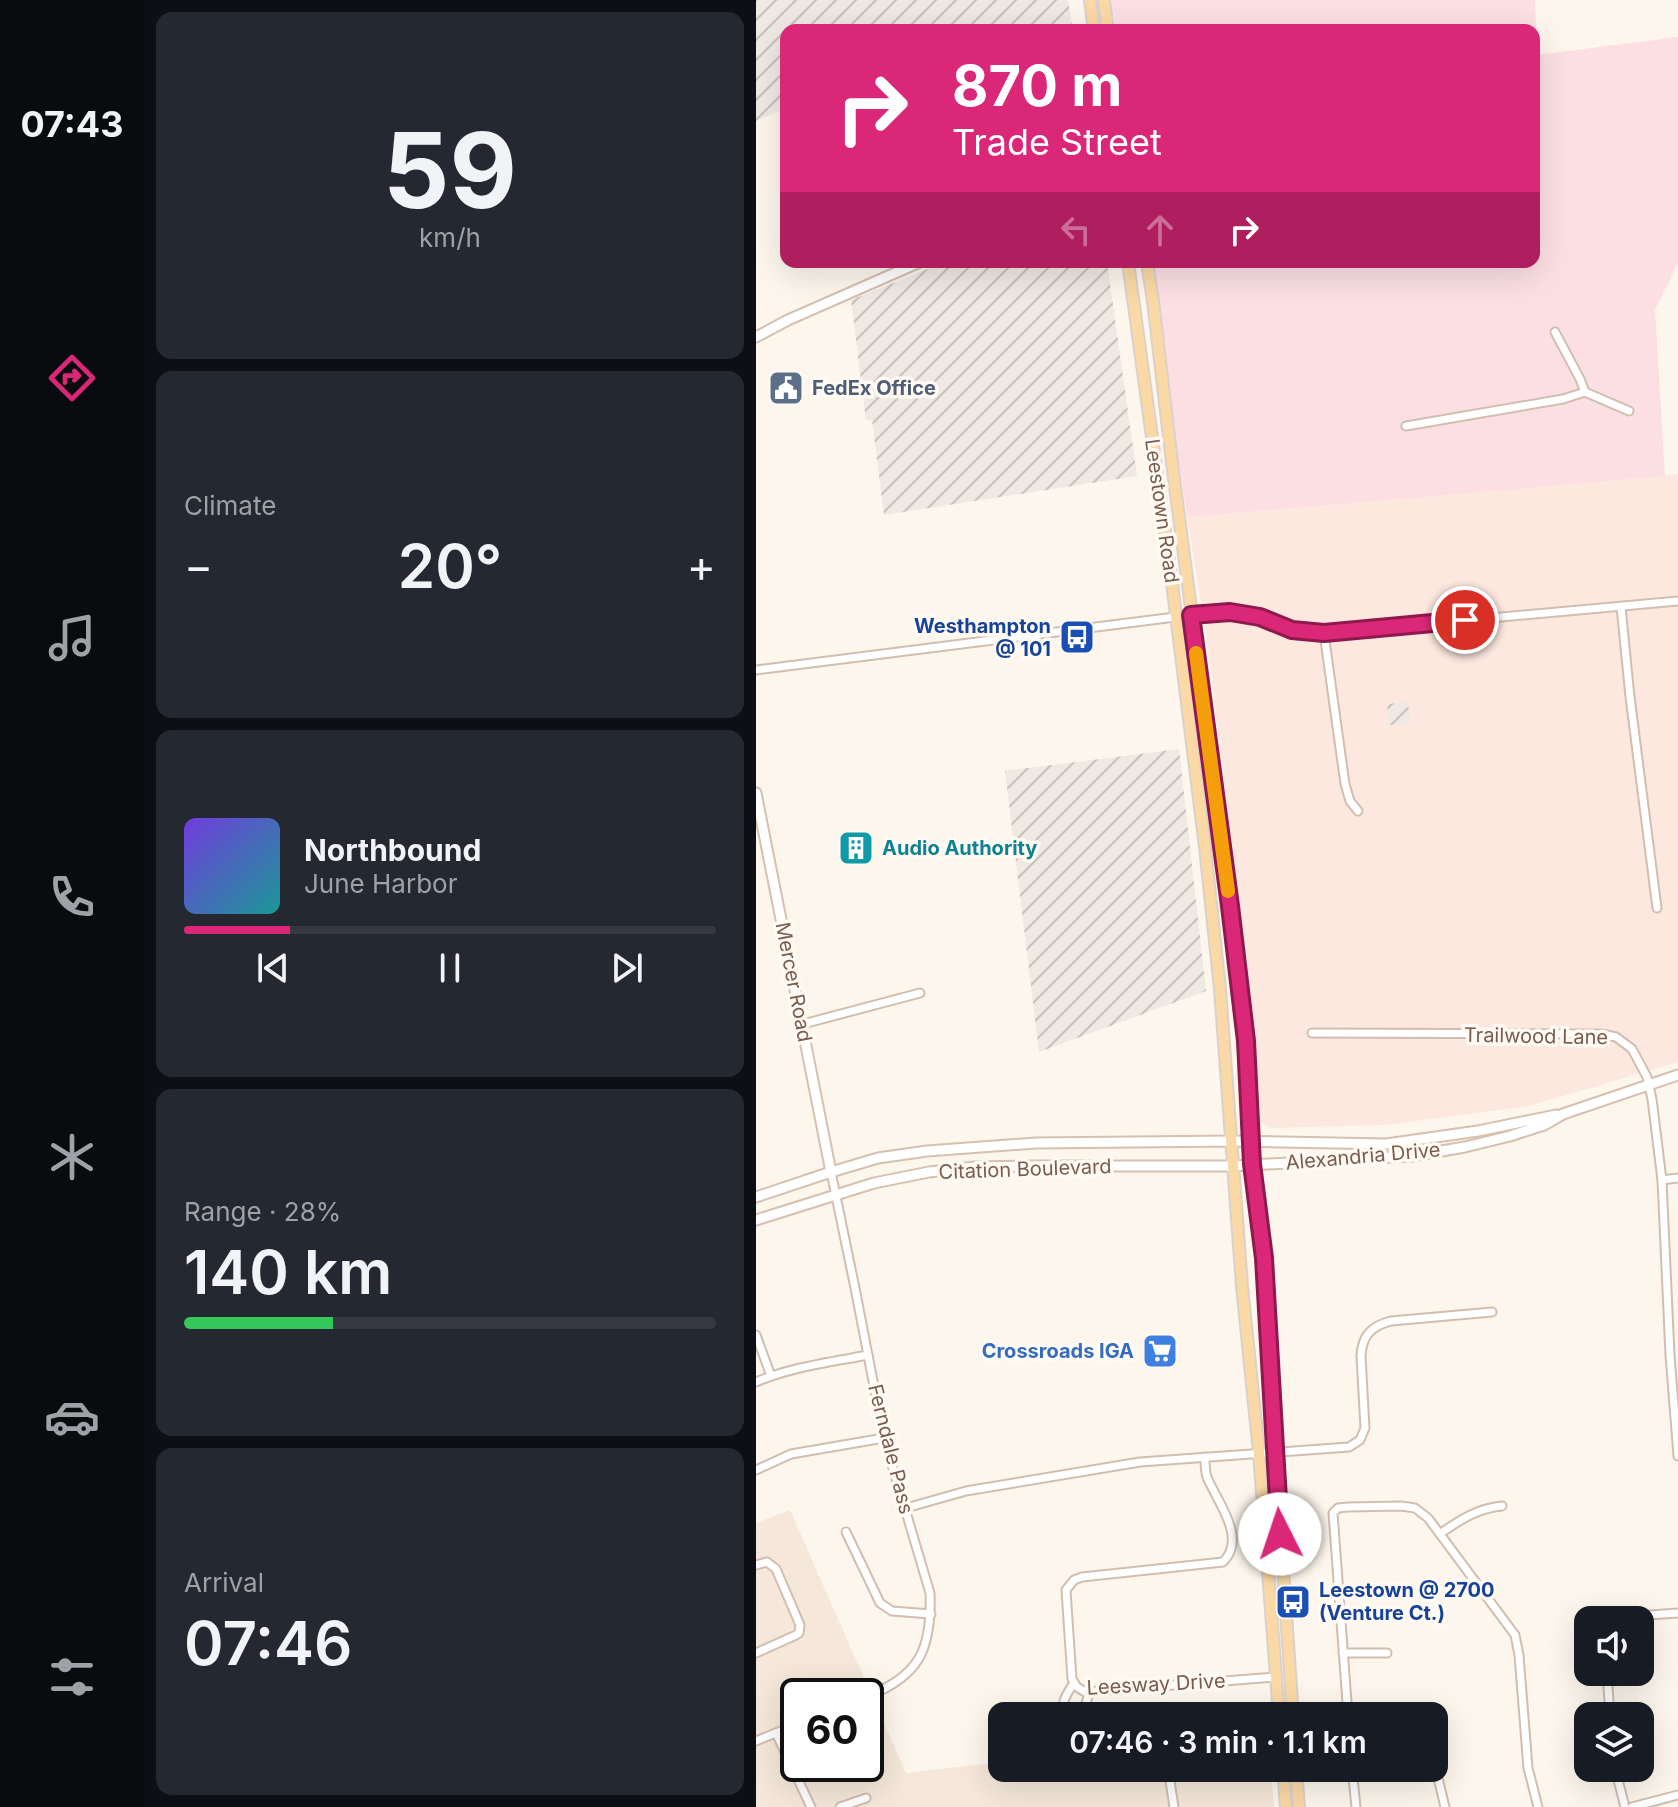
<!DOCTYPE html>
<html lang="en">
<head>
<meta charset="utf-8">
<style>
	body { margin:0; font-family:Inter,sans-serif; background:#242831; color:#f1f3f6; height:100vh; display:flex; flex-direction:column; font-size:30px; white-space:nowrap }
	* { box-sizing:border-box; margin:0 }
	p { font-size:26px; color:#9ea1a6 }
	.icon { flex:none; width:44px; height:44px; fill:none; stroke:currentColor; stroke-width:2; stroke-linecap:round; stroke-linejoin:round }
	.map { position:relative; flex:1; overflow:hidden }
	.drawer { display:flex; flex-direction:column; gap:12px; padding:12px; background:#0d0f14; width:612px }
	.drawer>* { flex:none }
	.banner { position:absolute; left:24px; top:24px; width:760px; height:244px; border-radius:16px; box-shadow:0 8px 32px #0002; background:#db2777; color:#fff; overflow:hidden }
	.tools { position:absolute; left:818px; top:1606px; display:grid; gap:16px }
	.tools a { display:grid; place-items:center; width:80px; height:80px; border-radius:16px; background:#171b24; box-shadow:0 8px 32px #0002; font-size:40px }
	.speed { position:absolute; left:24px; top:1678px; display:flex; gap:16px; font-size:40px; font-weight:700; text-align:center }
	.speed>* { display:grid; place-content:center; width:104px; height:104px; border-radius:50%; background:#171b24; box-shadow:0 8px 32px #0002; line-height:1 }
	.speed .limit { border:4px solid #111; border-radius:12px; background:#fff; color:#111 }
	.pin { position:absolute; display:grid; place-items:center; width:68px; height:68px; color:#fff; margin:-34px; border:4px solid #fff; border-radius:50%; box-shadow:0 2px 8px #0007 }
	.me { position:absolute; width:88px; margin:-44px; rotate:356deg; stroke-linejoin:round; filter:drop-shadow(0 0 6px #0008) }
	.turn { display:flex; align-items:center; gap:28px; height:168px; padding:0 40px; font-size:36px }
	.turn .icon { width:104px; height:104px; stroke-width:2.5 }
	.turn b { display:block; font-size:56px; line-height:68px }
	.lanes { display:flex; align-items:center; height:76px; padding:0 40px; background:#0003; justify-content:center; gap:40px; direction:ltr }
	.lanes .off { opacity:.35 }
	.big { font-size:60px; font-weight:600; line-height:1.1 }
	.drawer .card { flex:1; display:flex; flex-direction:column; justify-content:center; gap:12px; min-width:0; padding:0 28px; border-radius:16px; background:#242831 }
	.drawer .dial { align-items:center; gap:0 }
	.dial b { font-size:104px; line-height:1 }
	.song { display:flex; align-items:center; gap:24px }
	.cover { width:96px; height:96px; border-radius:12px; background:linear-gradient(135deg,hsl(260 70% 55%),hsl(180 70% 35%)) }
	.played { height:8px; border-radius:4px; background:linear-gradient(90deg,#db2777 20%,#363941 20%) }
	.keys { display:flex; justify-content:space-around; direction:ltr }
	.heat { display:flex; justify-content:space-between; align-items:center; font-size:44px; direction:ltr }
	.charge { height:12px; border-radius:6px; background:linear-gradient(90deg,#34c759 28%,#363941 0) }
	.trip { position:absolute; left:232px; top:1702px; width:460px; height:80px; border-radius:16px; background:#171b24; box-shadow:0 8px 32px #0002; font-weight:600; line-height:80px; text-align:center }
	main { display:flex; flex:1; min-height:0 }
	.menu { display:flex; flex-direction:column; width:144px; justify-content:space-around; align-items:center; background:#090b0e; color:#9ea1a6 }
	.menu .icon { width:56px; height:56px }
	.menu .selected { color:#db2777 }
	.menu b { font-size:36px; color:#f1f3f6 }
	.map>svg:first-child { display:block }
	.residential { fill:#f5e8da; fill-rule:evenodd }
	.commercial { fill:#fde8e0 }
	.industrial { fill:url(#industrial-furrows) }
	.medical { fill:#fbdfe3 }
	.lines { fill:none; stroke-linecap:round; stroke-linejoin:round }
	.street-casing { stroke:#d1beb0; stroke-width:11 }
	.secondary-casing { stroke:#d6c0b0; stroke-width:13 }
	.primary-casing { stroke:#dad1cd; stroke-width:14 }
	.street { stroke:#fff; stroke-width:7 }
	.secondary { stroke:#fff; stroke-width:9 }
	.primary { stroke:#fbd9a5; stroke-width:10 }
	.route-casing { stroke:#8e194d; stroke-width:20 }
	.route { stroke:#db2777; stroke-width:14 }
	.slow { stroke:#f59e0b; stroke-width:14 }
	.labels { text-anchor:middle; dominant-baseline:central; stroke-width:7; stroke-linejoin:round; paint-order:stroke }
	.service-label { font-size:20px; font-weight:bold; fill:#4e5e75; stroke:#fffaf3; text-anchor:start }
	.street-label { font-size:20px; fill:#7a5c4d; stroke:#fffaf3 }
	.transit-label { font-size:20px; font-weight:bold; fill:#164399; stroke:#fffaf3; text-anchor:end }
	.culture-label { font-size:20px; font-weight:bold; fill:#0d838f; stroke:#fffaf3; text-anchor:start }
	.shop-label { font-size:20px; font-weight:bold; fill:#366cbe; stroke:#fffaf3; text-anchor:end }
</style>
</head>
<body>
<main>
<nav class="menu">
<b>07:43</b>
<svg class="icon selected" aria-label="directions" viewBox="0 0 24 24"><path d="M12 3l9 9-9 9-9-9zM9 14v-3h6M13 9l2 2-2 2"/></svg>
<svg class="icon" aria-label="music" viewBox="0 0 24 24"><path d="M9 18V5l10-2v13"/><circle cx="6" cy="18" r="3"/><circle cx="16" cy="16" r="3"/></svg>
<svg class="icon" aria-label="phone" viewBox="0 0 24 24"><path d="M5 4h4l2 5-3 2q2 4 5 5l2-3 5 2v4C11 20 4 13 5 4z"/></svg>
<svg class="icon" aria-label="climate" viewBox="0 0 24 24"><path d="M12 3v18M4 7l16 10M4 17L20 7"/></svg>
<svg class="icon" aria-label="car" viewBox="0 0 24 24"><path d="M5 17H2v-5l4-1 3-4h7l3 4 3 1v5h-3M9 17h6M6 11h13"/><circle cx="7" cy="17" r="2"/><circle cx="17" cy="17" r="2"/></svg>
<svg class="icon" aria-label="filters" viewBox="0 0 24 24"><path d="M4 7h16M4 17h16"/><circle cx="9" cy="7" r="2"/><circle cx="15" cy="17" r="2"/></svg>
</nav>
<section class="drawer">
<div class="card dial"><b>59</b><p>km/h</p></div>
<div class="card"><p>Climate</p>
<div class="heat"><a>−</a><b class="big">20°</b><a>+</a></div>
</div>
<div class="card">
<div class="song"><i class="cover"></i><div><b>Northbound</b><p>June Harbor</p></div></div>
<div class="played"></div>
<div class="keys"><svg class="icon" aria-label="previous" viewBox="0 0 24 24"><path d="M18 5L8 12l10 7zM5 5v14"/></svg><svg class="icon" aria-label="pause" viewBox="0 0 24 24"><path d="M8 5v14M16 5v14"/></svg><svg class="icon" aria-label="next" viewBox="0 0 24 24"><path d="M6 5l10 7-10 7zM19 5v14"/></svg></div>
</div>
<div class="card"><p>Range · 28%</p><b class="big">140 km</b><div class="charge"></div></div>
<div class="card"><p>Arrival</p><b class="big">07:46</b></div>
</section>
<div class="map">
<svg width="922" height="1807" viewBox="0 0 922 1807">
	<defs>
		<pattern id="industrial-furrows" width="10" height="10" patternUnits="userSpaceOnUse" patternTransform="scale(2)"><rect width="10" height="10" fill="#efe9e4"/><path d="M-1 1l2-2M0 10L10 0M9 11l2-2" fill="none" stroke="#c7c0bb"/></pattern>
	</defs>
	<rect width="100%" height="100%" fill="#fdf6ec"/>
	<path class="residential" d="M34 1510 150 1773 246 1762V1768H515L518 1807H0V1523ZM42 1696H110V1764H42Z"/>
	<path class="commercial" d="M922 474V1062L773 1106 629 1125 515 1128 502 1121 487 935 451 640 431 517Z"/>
	<g class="industrial">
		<path d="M0 0H312L317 30H209L207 27 201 30H30V108L0 121Z"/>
		<path d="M189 262H351L381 476 128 515 116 420H110L95 300Z"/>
		<path d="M652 702 654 723 633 725 631 704Z"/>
		<path d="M423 749 450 991 283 1052 249 771Z"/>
	</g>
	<path class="medical" d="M355 0H779L781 55 922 37V263L899 310 909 476 431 517 393 262H778V30H360Z"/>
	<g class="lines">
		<defs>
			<g id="street">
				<path d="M799 332 824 379 829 392 873 411"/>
				<path d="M650 426 807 399 829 392"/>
				<path d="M865 607 874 697 901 908"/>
				<path d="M568 633 589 784 594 801 602 811"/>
				<path d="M0 670 435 615 474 612 493 615 536 630 568 633 922 601"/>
				<path d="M47 1024 164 993"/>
				<path d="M556 1033 846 1034 860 1037 876 1049 891 1077 896 1099 906 1180 914 1355 922 1456"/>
				<path d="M75 1172 99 1288 128 1438 174 1593C176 1649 164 1676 110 1697"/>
				<path d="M906 1180 922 1178"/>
				<path d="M0 1335 15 1376"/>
				<path d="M0 1382C35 1367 75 1362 112 1355"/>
				<path d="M449 1457C449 1463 449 1471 451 1477 460 1500 492 1538 467 1562L326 1577 318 1580 310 1590 316 1679 321 1687 329 1692 519 1677"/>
				<path d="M0 1470 35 1454 128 1438"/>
				<path d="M150 1508 210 1491 384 1462 593 1447 604 1440 609 1428 605 1356C606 1336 615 1326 635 1321L736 1312"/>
				<path d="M90 1532 124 1603 136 1611 175 1614"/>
				<path d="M685 1533C704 1520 722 1508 746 1506"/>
				<path d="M0 1565 11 1562 20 1569 44 1625 43 1633 40 1635 0 1653"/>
				<path d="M848 1620 852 1618 922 1613"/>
				<path d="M587 1653H631"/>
				<path d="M851 1672 854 1716"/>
				<path d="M318 1683C310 1695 300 1707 317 1716 329 1712 331 1703 333 1691"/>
				<path d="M592 1716 577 1513 582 1508 592 1507 645 1506 659 1508 672 1518 759 1635 763 1655 772 1768 782 1807"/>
				<path d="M20 1733 55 1807"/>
				<path d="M0 1741 42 1724"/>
				<path d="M412 1768 418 1807"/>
				<path d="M596 1768 600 1807"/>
				<path d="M859 1768 869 1807"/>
				<path d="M682 1778 689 1807"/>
				<path d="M84 1807 110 1798"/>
				<path d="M876 1807 922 1795"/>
			</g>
			<g id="secondary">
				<path d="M0 337 32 320 164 262"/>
				<path d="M0 793 75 1172"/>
				<path d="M0 1197 75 1172 122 1158 171 1151 280 1143 476 1141 630 1144 722 1131 800 1115"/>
				<path d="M0 1220 118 1183 173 1172 218 1167 274 1166H477L656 1156 709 1147 754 1136 788 1125 807 1114 922 1075"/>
			</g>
			<g id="primary">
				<path d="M334 0 338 30"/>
				<path d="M348 0 352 30"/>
				<path d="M372 262 416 583 449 847 464 989 486 1286 503 1453 523 1716"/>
				<path d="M391 262 397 301 417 471 474 906 490 1041 496 1164 508 1258 519 1452 537 1716"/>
				<path d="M527 1768 530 1807"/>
				<path d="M540 1768 543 1807"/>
			</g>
		</defs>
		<use href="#street" class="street-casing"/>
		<use href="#secondary" class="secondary-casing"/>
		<use href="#primary" class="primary-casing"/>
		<use href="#street" class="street"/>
		<use href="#secondary" class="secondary"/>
		<use href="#primary" class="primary"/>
	</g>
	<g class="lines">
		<defs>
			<path id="route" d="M524 1534 508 1258 496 1164 490 1041 474 906 435 615 474 612 504 617 536 630 568 633 709 620"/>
		</defs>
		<use href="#route" class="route-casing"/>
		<use href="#route" class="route"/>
		<path class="slow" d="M440 653 472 891"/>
	</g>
	<defs>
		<symbol id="civic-square" viewBox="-11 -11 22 22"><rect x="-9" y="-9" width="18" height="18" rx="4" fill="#5c6f8a" stroke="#fffaf3"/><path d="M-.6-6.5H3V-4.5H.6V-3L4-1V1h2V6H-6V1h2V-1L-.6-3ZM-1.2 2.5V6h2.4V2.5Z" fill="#fff"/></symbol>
		<symbol id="bus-square" viewBox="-11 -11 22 22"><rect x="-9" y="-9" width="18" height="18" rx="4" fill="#1a4fb4" stroke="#fffaf3"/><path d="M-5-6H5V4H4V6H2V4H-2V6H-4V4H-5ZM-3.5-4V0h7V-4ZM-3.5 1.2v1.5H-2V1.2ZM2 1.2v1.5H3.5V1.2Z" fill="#fff"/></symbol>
		<symbol id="building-square" viewBox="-11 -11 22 22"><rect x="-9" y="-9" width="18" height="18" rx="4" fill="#0f9aa8" stroke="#fffaf3"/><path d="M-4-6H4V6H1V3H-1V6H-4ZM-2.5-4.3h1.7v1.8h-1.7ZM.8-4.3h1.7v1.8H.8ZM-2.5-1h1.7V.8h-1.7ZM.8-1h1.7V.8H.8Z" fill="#fff"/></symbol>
		<symbol id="supermarket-square" viewBox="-11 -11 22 22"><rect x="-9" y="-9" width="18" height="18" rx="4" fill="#3f7fe0" stroke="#fffaf3"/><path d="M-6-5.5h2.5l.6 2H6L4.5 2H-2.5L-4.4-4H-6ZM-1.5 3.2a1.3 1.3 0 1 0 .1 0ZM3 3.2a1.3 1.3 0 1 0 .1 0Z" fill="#fff"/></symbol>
	</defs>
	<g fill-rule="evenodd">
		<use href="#civic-square" x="10" y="368" width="40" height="40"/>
		<use href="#bus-square" x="301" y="617" width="40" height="40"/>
		<use href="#building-square" x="80" y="828" width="40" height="40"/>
		<use href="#supermarket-square" x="384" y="1331" width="40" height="40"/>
		<use href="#bus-square" x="517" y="1582" width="40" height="40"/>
	</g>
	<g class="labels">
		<g class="service-label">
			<text x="56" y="388">FedEx Office</text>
		</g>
		<g class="street-label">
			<text transform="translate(406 511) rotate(82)">Leestown Road</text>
			<text transform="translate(38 982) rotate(79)">Mercer Road</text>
			<text transform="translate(780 1036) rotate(1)">Trailwood Lane</text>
			<text transform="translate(607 1156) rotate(-5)">Alexandria Drive</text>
			<text transform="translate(269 1169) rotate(-2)">Citation Boulevard</text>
			<text transform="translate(135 1449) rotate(76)">Ferndale Pass</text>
			<text transform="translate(400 1684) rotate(-3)">Leesway Drive</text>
		</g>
		<g class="transit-label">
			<text x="295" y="626">Westhampton<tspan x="295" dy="23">@ 101</tspan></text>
			<text x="563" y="1590" text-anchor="start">Leestown @ 2700<tspan x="563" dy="23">(Venture Ct.)</tspan></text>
		</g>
		<g class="culture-label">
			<text x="126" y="848">Audio Authority</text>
		</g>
		<g class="shop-label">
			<text x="378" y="1351">Crossroads IGA</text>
		</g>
	</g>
</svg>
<div class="tools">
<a><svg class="icon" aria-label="sound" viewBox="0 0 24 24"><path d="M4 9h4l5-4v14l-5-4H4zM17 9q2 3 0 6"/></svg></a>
<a><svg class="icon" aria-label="layers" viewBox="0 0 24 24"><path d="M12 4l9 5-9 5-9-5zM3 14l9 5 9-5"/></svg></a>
</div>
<div class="speed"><div class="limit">60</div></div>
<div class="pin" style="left:709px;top:620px;background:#d93025"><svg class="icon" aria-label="arrive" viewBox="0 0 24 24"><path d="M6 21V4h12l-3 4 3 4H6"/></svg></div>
<svg class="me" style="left:524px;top:1534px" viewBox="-20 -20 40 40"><circle r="19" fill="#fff"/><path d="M0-13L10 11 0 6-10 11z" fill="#db2777"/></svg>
<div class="trip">07:46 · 3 min · 1.1 km</div>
<div class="banner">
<div class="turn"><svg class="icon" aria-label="right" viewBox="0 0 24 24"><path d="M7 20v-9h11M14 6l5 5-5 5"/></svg><div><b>870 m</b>Trade Street</div></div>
<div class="lanes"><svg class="icon off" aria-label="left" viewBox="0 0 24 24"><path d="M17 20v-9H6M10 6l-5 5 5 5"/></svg><svg class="icon off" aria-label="ahead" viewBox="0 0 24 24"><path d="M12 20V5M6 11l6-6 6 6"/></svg><svg class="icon" aria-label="right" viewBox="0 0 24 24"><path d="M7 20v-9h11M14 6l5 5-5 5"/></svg></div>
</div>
</div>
</main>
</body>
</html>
